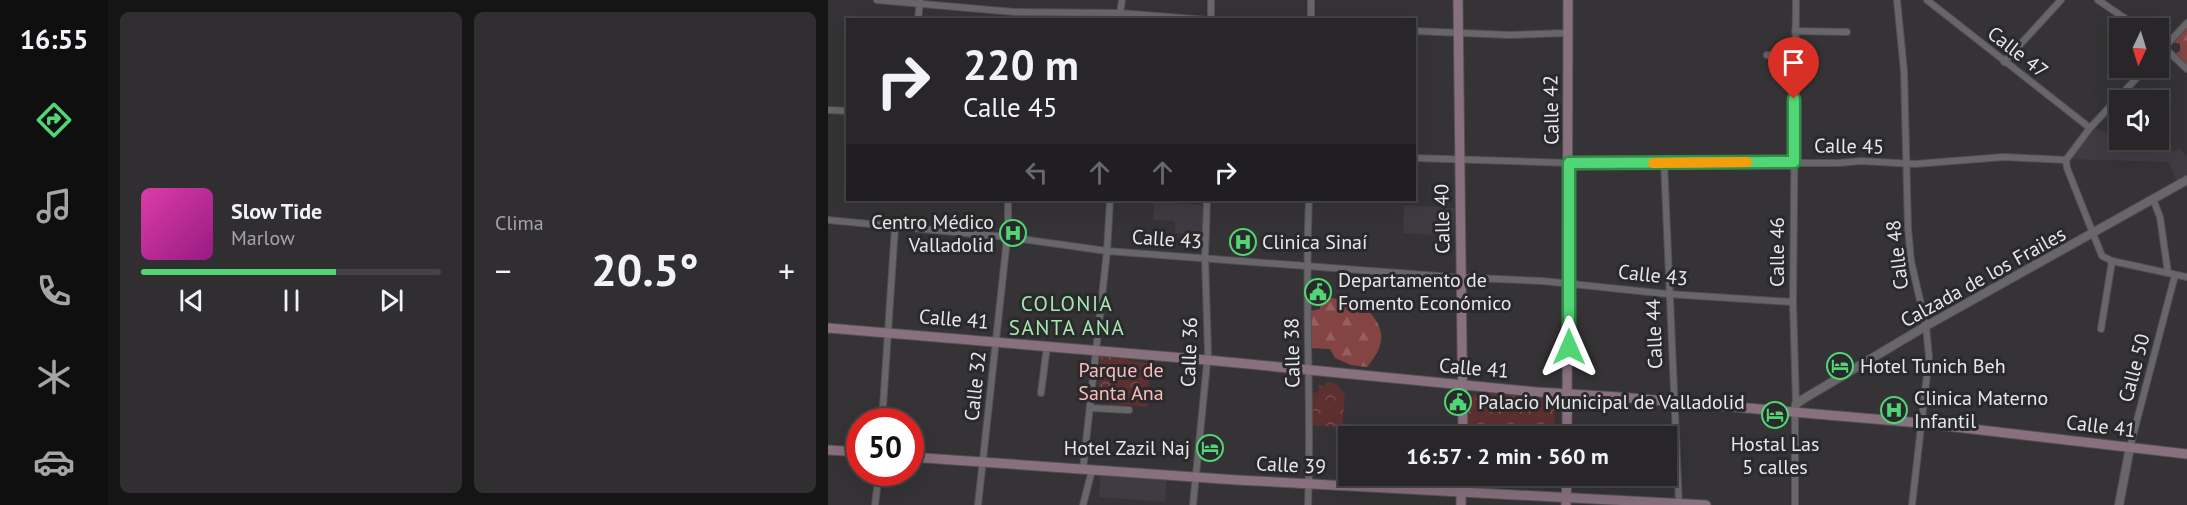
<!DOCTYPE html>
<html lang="es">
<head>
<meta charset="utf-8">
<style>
	body { margin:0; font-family:"PT Sans",sans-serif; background:#302e30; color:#f1f3f6; height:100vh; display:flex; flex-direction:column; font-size:22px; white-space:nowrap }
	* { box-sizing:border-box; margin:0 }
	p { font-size:20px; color:#a5a5a8 }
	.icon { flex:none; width:33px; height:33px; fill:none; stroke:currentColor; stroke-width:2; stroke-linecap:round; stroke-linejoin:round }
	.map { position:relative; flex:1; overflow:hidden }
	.panel { display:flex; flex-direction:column; gap:12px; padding:12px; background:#161516; width:720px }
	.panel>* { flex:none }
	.banner { position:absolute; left:18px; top:18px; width:570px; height:183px; border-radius:0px; box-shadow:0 6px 24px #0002,0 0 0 2px #444345; background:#282628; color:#f1f3f6; overflow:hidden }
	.needle { width:39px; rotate:184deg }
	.tools { position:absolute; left:1281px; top:18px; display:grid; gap:12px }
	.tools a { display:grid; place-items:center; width:60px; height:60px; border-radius:0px; background:#282628; box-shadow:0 6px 24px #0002,0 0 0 2px #444345; font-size:30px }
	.speed { position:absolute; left:18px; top:408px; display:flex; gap:12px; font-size:30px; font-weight:700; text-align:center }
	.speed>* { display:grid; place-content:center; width:78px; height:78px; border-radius:50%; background:#282628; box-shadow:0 6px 24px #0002,0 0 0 2px #444345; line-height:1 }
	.speed .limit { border:9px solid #d22; background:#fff; color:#111 }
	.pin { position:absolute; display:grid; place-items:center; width:51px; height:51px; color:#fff; margin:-62px -26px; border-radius:50% 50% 50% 0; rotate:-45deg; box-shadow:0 0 6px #0007 }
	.pin .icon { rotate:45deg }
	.me { position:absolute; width:66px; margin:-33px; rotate:0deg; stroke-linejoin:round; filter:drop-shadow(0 0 4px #0008) }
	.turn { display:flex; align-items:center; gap:21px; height:126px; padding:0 18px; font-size:27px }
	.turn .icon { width:78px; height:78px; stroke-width:2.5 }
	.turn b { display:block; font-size:42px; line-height:51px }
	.lanes { display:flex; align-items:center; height:57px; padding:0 18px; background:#0003; justify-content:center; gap:30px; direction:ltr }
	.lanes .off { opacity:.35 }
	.big { font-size:45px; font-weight:700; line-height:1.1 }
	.panel .card { flex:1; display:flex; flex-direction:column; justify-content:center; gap:9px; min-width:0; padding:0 21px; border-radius:9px; background:#302e30 }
	.song { display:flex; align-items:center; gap:18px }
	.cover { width:72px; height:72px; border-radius:9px; background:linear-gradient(135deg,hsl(320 70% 55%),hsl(310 70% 35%)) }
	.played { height:6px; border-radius:3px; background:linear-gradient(90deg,#50d674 65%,#444345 65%) }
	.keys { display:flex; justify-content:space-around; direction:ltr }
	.heat { display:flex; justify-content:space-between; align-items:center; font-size:33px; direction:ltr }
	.panel .tiles { flex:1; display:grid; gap:12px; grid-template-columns:repeat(2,1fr) }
	.trip { position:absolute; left:510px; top:426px; width:339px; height:60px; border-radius:0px; background:#282628; box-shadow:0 6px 24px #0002,0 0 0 2px #444345; font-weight:700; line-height:60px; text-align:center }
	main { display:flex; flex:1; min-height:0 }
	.tab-bar { display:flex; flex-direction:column; width:108px; justify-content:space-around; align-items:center; background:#100f10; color:#a5a5a8 }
	.tab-bar .icon { width:42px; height:42px }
	.tab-bar .selected { color:#50d674 }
	.tab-bar b { font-size:27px; color:#f1f3f6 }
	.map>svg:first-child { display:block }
	.built { fill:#403b43 }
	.forest { fill:url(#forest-firs) }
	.park { fill:url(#park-crowns) }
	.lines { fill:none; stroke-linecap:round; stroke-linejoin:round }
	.minor-casing { stroke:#515052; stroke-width:8 }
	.tertiary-casing { stroke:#515052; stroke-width:10 }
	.secondary-casing { stroke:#515052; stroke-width:11 }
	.minor { stroke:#686669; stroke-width:6 }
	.tertiary { stroke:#686669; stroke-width:8 }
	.secondary { stroke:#88707e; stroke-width:9 }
	.route-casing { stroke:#348b4b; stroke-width:15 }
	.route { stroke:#50d674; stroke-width:10 }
	.slow { stroke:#f59e0b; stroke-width:10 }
	.labels { text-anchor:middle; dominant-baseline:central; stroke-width:6; stroke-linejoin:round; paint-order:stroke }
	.street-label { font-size:20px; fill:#e8e7e9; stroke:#2a292b }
	.poi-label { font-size:20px; fill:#e8e7e9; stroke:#2a292b; text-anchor:start }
	.park-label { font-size:20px; fill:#fcbebc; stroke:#2a292b }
	.neighbourhood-label { font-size:21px; letter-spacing:1.5px; fill:#a6e7b1; stroke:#2a292b }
</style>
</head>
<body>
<main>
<nav class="tab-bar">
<b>16:55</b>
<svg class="icon selected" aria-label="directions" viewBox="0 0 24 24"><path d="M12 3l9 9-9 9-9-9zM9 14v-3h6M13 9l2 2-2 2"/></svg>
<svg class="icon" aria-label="music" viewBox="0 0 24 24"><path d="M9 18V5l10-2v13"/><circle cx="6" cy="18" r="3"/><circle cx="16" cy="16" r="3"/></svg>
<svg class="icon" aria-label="phone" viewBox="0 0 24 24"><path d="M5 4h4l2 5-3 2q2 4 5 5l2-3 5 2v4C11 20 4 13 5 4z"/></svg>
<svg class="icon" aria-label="climate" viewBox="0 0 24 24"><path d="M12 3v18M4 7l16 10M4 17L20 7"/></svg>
<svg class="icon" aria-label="car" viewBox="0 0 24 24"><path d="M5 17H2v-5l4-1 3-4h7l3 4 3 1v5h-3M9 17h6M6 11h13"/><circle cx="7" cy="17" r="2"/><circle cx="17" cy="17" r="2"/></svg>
</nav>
<section class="panel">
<div class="tiles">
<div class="card">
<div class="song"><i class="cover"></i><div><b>Slow Tide</b><p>Marlow</p></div></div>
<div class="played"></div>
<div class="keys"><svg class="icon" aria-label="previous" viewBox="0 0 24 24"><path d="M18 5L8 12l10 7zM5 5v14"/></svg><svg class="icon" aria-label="pause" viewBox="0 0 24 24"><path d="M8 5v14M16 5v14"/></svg><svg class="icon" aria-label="next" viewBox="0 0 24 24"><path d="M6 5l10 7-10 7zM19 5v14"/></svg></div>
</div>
<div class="card"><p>Clima</p>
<div class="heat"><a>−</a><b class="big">20.5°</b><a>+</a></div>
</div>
</div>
</section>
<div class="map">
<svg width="1359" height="505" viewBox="0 0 1359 505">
	<defs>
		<pattern id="forest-firs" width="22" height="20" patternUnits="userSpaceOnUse" patternTransform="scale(1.5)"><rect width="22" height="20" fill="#854444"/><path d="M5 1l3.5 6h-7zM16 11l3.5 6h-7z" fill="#965f5f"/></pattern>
		<pattern id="park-crowns" width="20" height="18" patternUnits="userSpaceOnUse" patternTransform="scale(1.5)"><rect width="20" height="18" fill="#5e2f2f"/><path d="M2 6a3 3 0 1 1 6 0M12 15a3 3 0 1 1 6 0" fill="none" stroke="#754d4d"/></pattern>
	</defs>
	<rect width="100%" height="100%" fill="#353335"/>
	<g class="built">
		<path d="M1267 128 1291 137 1292 140 1346 151 1351 148 1359 156V177L1350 183 1340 162 1242 159Z"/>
		<path d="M332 202 377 205 375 235 347 233V221L325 220 326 203Z"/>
		<path d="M576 205 627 208 625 236 575 233Z"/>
		<path d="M412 228H420L419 256H411Z"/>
		<path d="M273 473 339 478 337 502 271 497Z"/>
	</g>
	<g class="forest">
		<path d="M1359 27V65L1347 54 1352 51V44L1344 42Z"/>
		<path d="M496 296 536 306C558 328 559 343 539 367L523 365 507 358 502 349 483 348V311L492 309 493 297Z"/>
	</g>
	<g class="park">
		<path d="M273 355 301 357V361L322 363 319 407 269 402Z"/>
		<path d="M498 382 509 384 517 395 514 427 482 425 483 392 490 393 491 386H497Z"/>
		<path d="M650 392 719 399 727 406 726 436H640L641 398Z"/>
		<path d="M641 476H725L717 485 646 481Z"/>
	</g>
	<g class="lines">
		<defs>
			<g id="minor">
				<path d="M49 0 186 12 291 13 379 20"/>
				<path d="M383 0V20"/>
				<path d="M968 0 965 302 968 404"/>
				<path d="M1069 0 1076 71 1080 228 1083 261 1098 326 1101 357 1084 505"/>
				<path d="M1099 0 1262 128"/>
				<path d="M1270 0 1311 28"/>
				<path d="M90 20 92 0"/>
				<path d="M291 20 294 0"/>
				<path d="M483 20V0"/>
				<path d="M586 31 682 35 739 33"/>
				<path d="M967 31 1019 32"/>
				<path d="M1330 42 1359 69"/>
				<path d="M1330 54 1359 23"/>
				<path d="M939 55 967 57"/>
				<path d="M1176 62 1233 0"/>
				<path d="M1318 68 1262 128 1238 160 1239 168 1274 256 1284 261 1359 277"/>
				<path d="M0 110 20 111"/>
				<path d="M586 158 741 163H1011L1033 161 1087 164 1176 157 1238 160"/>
				<path d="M836 162 851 505"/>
				<path d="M1325 199 1332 217 1340 273"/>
				<path d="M0 220 179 237 279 251 624 277 715 281 840 294 965 302"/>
				<path d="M1273 329 1284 261"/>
				<path d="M213 393 219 346"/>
				<path d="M263 408 301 410"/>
				<path d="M54 422 67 227"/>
				<path d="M1302 447 1347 275"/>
				<path d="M255 469 279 251 282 200"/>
				<path d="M47 505 51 472"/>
				<path d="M150 505 180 230V200"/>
				<path d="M255 505 264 470"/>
				<path d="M365 505 380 353 377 257 379 200"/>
				<path d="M480 505C484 403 476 301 481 200"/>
				<path d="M967 505V412"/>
			</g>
			<g id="tertiary">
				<path d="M967 412 968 404 977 398 1098 326 1359 180"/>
				<path d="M1291 505 1302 447"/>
			</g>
			<g id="secondary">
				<path d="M630 0 635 436"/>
				<path d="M0 328 379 360 709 392 791 397 1093 423 1359 454"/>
				<path d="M739 436 740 0"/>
				<path d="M0 450 32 452"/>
				<path d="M82 457 409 480 878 505"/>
				<path d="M633 505V476"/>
				<path d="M738 505 739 476"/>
			</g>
		</defs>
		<use href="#minor" class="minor-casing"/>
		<use href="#tertiary" class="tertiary-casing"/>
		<use href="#secondary" class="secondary-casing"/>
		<use href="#minor" class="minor"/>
		<use href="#tertiary" class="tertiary"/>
		<use href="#secondary" class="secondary"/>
	</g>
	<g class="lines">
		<defs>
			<path id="route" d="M741 347V163L966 162V99"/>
		</defs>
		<use href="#route" class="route-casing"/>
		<use href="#route" class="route"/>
		<path class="slow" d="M825 163 919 162"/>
	</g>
	<defs>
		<symbol id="hospital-ring" viewBox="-11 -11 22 22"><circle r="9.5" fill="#2a292b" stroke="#50d674" stroke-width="1.5"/><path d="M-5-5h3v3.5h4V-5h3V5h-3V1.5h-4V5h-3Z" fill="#50d674"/></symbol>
		<symbol id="civic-ring" viewBox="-11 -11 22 22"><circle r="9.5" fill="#2a292b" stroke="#50d674" stroke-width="1.5"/><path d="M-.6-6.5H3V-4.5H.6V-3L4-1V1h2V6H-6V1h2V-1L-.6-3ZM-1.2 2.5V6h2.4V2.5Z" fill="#50d674"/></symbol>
		<symbol id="hotel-ring" viewBox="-11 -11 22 22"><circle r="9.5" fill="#2a292b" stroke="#50d674" stroke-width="1.5"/><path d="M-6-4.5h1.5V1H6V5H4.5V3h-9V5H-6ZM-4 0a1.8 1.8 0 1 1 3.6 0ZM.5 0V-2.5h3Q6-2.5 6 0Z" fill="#50d674"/></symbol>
	</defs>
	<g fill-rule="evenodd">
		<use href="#hospital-ring" x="170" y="218" width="30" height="30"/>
		<use href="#hospital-ring" x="400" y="227" width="30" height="30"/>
		<use href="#civic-ring" x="475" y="277" width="30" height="30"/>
		<use href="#hotel-ring" x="997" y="351" width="30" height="30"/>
		<use href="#civic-ring" x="615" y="387" width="30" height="30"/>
		<use href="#hospital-ring" x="1051" y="395" width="30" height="30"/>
		<use href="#hotel-ring" x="932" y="400" width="30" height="30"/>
		<use href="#hotel-ring" x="367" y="433" width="30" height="30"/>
	</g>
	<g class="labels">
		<g class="street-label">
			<text transform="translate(1190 52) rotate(38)">Calle 47</text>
			<text transform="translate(723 110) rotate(-91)">Calle 42</text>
			<text transform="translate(1021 146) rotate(1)">Calle 45</text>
			<text transform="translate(614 219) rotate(-91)">Calle 40</text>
			<text transform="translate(339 239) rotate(4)">Calle 43</text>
			<text transform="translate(949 252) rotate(-90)">Calle 46</text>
			<text transform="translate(1069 255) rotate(-97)">Calle 48</text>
			<text transform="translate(825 275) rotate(6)">Calle 43</text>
			<text transform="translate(1155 277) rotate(-29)">Calzada de los Frailes</text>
			<text transform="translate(126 319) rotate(5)">Calle 41</text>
			<text transform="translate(826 334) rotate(-92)">Calle 44</text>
			<text transform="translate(361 352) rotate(-88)">Calle 36</text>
			<text transform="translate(464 353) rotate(-91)">Calle 38</text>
			<text transform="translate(646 368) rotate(5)">Calle 41</text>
			<text transform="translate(1306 368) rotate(-75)">Calle 50</text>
			<text transform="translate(147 386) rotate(-84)">Calle 32</text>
			<text transform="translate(1273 426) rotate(7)">Calle 41</text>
			<text transform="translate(463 465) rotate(3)">Calle 39</text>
		</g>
		<g class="poi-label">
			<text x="166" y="222" text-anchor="end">Centro Médico<tspan x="166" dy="23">Valladolid</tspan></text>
			<text x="434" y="242">Clinica Sinaí</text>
			<text x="510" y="280">Departamento de<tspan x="510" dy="23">Fomento Económico</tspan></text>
			<text x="1032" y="366">Hotel Tunich Beh</text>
			<text x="1086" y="398">Clinica Materno<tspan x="1086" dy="23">Infantil</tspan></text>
			<text x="650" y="402">Palacio Municipal de Valladolid</text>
			<text x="947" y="444" text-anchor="middle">Hostal Las<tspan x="947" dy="23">5 calles</tspan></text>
			<text x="362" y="448" text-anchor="end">Hotel Zazil Naj</text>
		</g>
		<g class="park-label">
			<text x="293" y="370">Parque de<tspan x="293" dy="23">Santa Ana</tspan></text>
		</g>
		<g class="neighbourhood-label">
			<text x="239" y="303">COLONIA<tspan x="239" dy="24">SANTA ANA</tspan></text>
		</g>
	</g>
</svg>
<div class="tools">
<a><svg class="needle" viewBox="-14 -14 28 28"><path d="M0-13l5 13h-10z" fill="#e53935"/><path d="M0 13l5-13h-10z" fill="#a5a5a8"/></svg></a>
<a><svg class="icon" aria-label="sound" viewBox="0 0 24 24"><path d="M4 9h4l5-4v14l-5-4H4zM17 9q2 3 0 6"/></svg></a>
</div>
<div class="speed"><div class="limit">50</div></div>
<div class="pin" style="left:966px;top:99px;background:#d93025"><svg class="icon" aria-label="arrive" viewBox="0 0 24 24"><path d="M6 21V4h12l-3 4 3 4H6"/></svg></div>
<svg class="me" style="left:741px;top:347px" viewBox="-20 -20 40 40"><path d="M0-17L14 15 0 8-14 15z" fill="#50d674" stroke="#fff" stroke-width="4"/></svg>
<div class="trip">16:57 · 2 min · 560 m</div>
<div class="banner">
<div class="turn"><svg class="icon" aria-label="right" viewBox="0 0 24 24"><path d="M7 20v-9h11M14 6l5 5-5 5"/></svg><div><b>220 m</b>Calle 45</div></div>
<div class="lanes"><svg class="icon off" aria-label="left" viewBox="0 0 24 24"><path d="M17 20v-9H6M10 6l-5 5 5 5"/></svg><svg class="icon off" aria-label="ahead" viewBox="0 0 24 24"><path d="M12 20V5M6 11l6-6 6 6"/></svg><svg class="icon off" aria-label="ahead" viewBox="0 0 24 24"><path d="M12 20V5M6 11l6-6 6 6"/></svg><svg class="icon" aria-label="right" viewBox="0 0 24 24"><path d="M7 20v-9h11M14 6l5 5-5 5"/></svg></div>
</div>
</div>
</main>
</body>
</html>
